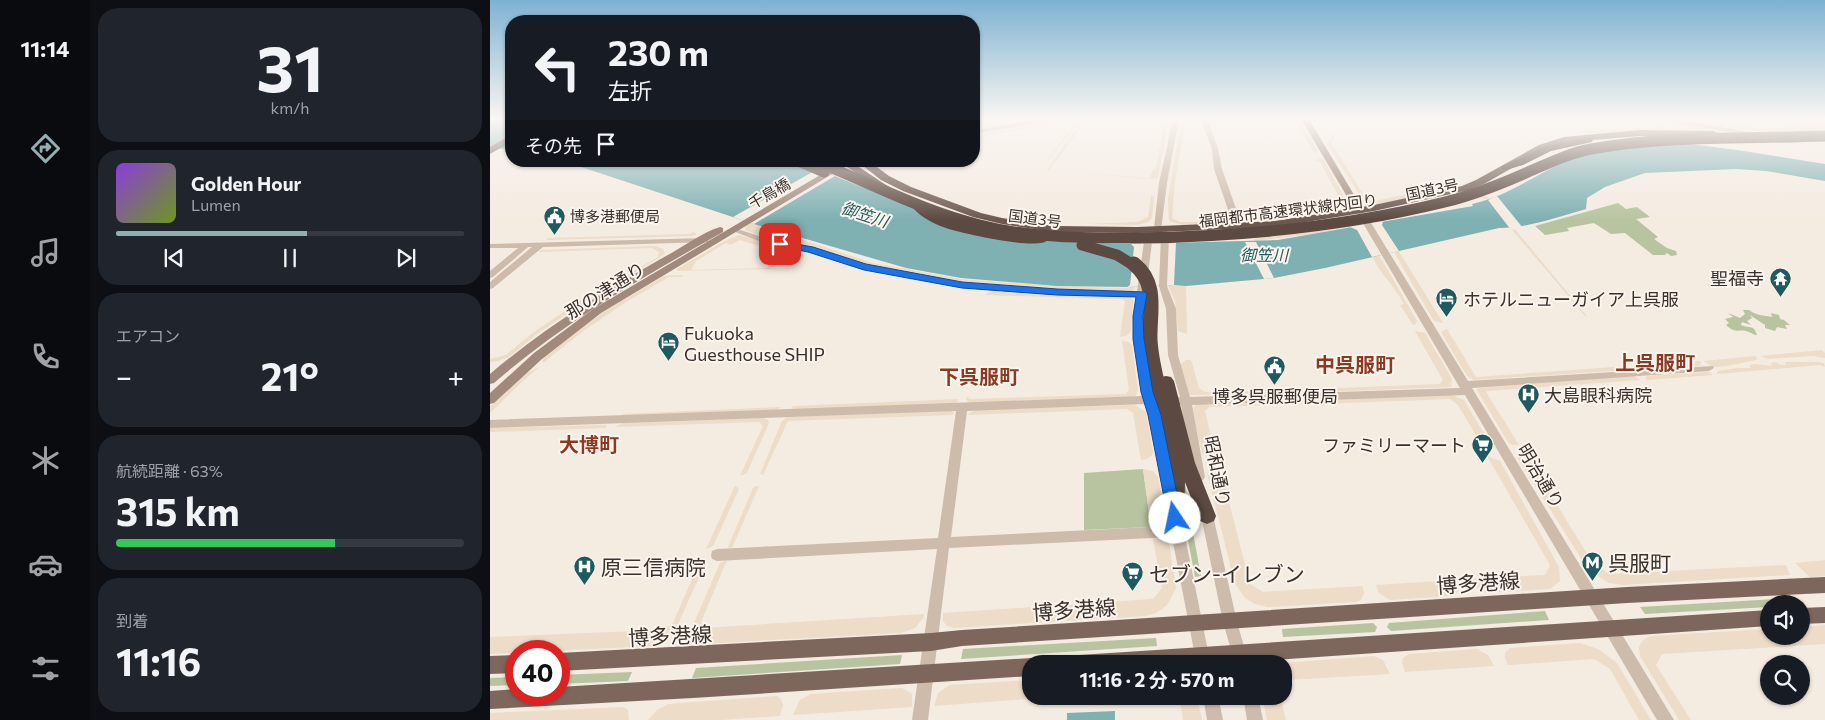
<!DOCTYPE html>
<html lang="ja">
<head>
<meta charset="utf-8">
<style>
	body { margin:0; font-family:Commissioner,"Noto Sans JP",sans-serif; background:#20242c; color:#f1f3f6; height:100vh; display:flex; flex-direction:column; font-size:19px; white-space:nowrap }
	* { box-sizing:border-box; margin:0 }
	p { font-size:16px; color:#9ea1a6 }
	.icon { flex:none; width:28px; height:28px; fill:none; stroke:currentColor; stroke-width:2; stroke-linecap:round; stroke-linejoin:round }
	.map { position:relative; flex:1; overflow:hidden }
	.details { display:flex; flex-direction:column; gap:8px; padding:8px; background:#0d0f14; width:400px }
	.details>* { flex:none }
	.hud { position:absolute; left:15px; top:15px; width:475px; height:152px; border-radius:20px; box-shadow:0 1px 4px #0004; background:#171b24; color:#f1f3f6; overflow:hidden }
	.buttons { position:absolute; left:1270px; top:595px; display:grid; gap:10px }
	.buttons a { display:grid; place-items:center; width:50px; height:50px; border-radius:50%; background:#171b24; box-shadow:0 1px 4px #0004; font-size:25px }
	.speed { position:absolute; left:15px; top:640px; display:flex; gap:10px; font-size:25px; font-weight:700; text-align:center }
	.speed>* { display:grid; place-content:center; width:65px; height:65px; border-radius:50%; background:#171b24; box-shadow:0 1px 4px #0004; line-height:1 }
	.speed .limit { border:8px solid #d22; background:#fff; color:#111 }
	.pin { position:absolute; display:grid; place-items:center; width:42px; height:42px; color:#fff; margin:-21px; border-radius:10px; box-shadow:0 2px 8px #0006 }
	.me { position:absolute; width:55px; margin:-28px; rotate:349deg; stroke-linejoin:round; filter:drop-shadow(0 0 4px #0008) }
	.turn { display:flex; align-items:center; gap:18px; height:105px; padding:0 20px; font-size:22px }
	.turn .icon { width:65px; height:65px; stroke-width:2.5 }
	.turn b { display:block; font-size:35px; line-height:42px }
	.then { display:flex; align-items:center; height:48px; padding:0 20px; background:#0003; gap:10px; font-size:19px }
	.big { font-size:38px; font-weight:700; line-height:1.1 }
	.details .widget { flex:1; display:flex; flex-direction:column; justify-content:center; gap:8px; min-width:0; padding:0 18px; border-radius:20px; background:#20242c }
	.details .dial { align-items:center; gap:0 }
	.dial b { font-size:65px; line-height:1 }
	.song { display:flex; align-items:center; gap:15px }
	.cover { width:60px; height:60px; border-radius:8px; background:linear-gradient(135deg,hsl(270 70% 55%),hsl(80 70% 35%)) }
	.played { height:5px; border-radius:2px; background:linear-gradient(90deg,#92aeb2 55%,#363941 55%) }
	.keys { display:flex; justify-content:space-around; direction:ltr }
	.heat { display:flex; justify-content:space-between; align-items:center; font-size:28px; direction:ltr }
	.charge { height:8px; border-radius:4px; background:linear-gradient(90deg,#34c759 63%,#363941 0) }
	.trip { position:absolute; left:532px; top:655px; width:270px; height:50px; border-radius:20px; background:#171b24; box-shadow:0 1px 4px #0004; font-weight:700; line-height:50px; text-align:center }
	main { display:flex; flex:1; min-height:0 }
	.menu { display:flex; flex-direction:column; width:90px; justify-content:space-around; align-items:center; background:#090b0e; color:#9ea1a6 }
	.menu .icon { width:35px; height:35px }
	.menu .selected { color:#92aeb2 }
	.menu b { font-size:22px; color:#f1f3f6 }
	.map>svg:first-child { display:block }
	.green { fill:#b8c4a0 }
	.plaza { fill:#ecdcc8; fill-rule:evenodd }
	.water { fill:#7fb0b2 }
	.pier { fill:#f4ebe1 }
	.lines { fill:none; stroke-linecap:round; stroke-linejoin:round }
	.tertiary { fill:#cdbbac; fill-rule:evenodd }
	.secondary { fill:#a18a7d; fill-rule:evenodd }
	.primary { fill:#7d675c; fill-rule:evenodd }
	.trunk { fill:#6c584f; fill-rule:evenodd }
	.motorway { fill:#5c4a42; fill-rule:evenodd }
	.motorway-bridge-far1 { stroke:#5c4a42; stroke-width:11 }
	.motorway-bridge { stroke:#5c4a42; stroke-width:15 }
	.route { fill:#1a73e8; stroke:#114b97 }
	.labels { text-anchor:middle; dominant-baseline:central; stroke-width:4; stroke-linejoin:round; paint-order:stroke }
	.far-street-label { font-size:15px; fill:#3b302b; stroke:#fbf5ee }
	.far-poi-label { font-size:15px; fill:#3b302b; stroke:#fbf5ee; text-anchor:start }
	.far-water-label { font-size:16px; font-style:italic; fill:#1f5a5e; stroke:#fbf5ee }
	.poi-label { font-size:18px; fill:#3b302b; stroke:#fbf5ee; text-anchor:start }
	.street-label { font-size:18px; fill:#3b302b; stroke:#fbf5ee }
	.quarter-label { font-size:20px; font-weight:bold; fill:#8c3b22; stroke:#fbf5ee }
	.near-poi-label { font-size:21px; fill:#3b302b; stroke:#fbf5ee; text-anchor:start }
	.near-street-label { font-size:21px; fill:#3b302b; stroke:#fbf5ee }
</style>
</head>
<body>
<main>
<nav class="menu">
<b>11:14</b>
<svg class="icon selected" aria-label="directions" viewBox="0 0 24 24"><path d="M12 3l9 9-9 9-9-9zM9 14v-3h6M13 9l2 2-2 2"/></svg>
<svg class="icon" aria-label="music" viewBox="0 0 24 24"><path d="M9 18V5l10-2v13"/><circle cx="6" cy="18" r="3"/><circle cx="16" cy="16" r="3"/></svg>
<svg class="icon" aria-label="phone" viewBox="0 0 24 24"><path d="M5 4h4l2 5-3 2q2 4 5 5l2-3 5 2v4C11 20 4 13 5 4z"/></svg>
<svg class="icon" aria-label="climate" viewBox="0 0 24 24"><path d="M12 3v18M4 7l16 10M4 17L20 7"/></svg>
<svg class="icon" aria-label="car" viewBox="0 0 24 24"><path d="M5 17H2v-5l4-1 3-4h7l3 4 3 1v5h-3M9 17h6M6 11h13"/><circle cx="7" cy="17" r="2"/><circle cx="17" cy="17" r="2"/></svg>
<svg class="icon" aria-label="filters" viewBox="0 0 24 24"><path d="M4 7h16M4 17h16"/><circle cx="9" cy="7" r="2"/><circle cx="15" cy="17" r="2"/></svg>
</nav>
<section class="details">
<div class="widget dial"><b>31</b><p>km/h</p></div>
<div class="widget">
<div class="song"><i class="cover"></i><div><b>Golden Hour</b><p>Lumen</p></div></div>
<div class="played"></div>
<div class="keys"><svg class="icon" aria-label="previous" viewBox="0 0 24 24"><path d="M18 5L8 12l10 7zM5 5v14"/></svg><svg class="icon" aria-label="pause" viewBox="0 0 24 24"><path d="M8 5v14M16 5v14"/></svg><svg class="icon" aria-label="next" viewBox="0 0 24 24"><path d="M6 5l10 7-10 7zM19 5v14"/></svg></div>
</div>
<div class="widget"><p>エアコン</p>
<div class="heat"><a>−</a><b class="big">21°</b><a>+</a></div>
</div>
<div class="widget"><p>航続距離 · 63%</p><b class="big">315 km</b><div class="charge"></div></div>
<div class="widget"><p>到着</p><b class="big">11:16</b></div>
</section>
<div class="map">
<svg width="1335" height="720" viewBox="0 0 1335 720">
	<rect width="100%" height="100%" fill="#f4ebe1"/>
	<g class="green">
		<path d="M1128 203 1136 209 1147 207 1160 217 1146 219 1168 237 1164 239 1177 248 1186 251 1187 255 1181 256 1177 253 1175 255H1163L1135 233 1121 234 1104 223 1077 228 1079 231 1055 235 1045 226Z"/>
		<path d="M1253 310H1259C1267 316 1273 315 1282 317L1281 313 1289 315 1290 319 1294 320 1300 325H1295L1297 329 1287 327 1285 331 1275 328V325L1260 315 1262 318 1257 321 1261 325 1252 322 1251 325C1261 329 1263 324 1267 335 1264 335 1262 333 1259 332 1248 328 1247 335 1236 325L1239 323 1235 319 1243 317 1238 313 1250 318 1255 314Z"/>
		<path d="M653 469 661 527 594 530V473Z"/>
		<path d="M689 472H694L698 506 711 576 705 577 697 535 696 509Z"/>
		<path d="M1305 598 1309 604H1279V607L1155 614 1150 607Z"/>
		<path d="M1055 611 1059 620 901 631 897 627 899 623Z"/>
		<path d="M883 623 887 627 885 632 793 637 792 629Z"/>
		<path d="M666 638 667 646 471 659 473 649Z"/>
		<path d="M412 655 410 664 202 678 206 668Z"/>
		<path d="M142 672 138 681 69 684V675Z"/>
		<path d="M26 677V685L0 686V678Z"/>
	</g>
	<g class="plaza">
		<path d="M670 119 677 121 674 148 667 179 557 170 584 132 595 121ZM670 121 674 123 666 169H664L659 179 559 170 595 122Z"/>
		<path d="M699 119 709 120H703L695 124 685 181 682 218 689 222H741L740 224 693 225 679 221 678 199 687 144 692 122Z"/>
		<path d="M719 119H805L810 122 828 151 825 154 807 123 798 119Z"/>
		<path d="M1158 119 1209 126 1216 130 1110 134 1086 131 1176 127 1209 129Z"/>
		<path d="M1198 119 1268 129 1335 125V131H1269Z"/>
		<path d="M585 120 589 122 550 170 586 122 551 126 484 138V136L549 124Z"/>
		<path d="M845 133H847L841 142 876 199 884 201 938 190 939 193 888 204 875 203 837 144Z"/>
		<path d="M829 158 834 160 859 206 848 207 853 204 830 162 826 161Z"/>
		<path d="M345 174 347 175 265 224 383 263 471 279 567 286 637 288 649 246 645 288 641 292 566 290 471 283 377 264 325 248 279 239 255 230 256 226Z"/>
		<path d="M661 195 664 196 662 218 658 222 647 225 598 224 648 222 658 217Z"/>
		<path d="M994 196 998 197 1097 316 1096 317 996 199 990 198 897 220 894 221 892 224 953 323 944 321 886 221Z"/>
		<path d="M864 224 870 227 896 267 927 321 926 324 923 325 910 305 914 304 908 294 888 267 867 230 855 227 831 233 766 241 784 278 764 240 766 237Z"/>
		<path d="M203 232 207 234 202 236 56 240 58 238 200 234Z"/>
		<path d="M249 235 303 249 284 267 278 269 187 271V269L231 243ZM250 240 295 254 277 268 201 270 206 261 236 243 240 245Z"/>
		<path d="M682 242 686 243 684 285 696 286 697 334 688 331 685 301 678 285Z"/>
		<path d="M165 246 173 249 175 254 89 306 48 333 19 357 8 361 0 362V359L16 355 44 332 85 304 168 257 169 252 162 248 49 252 51 250Z"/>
		<path d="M192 275 194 277H179L136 302 92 332 53 363 52 362 55 356 86 331 118 309 174 276Z"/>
		<path d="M500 291 639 297 643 300 641 331 636 336 630 337 635 301 632 299 495 295Z"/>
		<path d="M957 329 986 377 1139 366 1140 368 1138 370 984 380 977 376 951 332Z"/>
		<path d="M925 331 935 333 962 379 961 387 828 392 824 391 823 389 950 384 953 380Z"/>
		<path d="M632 341 639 342 642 346 648 390 646 396 640 398 479 403 476 399V397L481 399 636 394 639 389Z"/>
		<path d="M1332 350 1335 353V358L1323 356 1278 359 1270 356Z"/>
		<path d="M1265 356 1267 358 1266 360 1237 366 1223 367 1214 361Z"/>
		<path d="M696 360H701L709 388 715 392 812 389 811 391 807 393 701 395 698 394 690 365Z"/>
		<path d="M1210 361 1211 364 1209 366 1152 369 1145 366Z"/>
		<path d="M1286 362 1291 365H1296L1295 362H1327L1334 363 1335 367 1330 365 1228 374 1227 373 1228 371 1247 368H1260V365L1265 364 1282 366 1281 363Z"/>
		<path d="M49 367 34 380 0 413V407L34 374Z"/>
		<path d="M1218 372 1223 375 1157 380 1155 378 1157 376Z"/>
		<path d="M1135 376H1144L1150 380 997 391 996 392 1029 445H1022L1018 442 987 390 989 388Z"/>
		<path d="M960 394 974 400 1000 444 999 447H993L968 405 960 399 827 404V401Z"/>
		<path d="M469 399 465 404 303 409 302 407 303 406Z"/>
		<path d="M811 400 816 404 719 407 715 411 726 458H720L712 453 701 410 707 404Z"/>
		<path d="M645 405 656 412 663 452 662 455 657 459 651 460 643 413 637 409 477 415 485 410Z"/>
		<path d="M291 407 287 410 133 416 132 414Z"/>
		<path d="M462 411 464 412 463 415 298 421 273 475 270 474 292 421 297 417Z"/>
		<path d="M274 418 278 420 279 423 257 473 250 476 273 426 269 422 126 427 132 423Z"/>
		<path d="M115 425 117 426 116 428 0 432V428Z"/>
		<path d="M1030 453H1035L1104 565 1120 574 1296 565 1300 575 1132 585 1119 583 1106 575 1096 566 1029 460 1028 457Z"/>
		<path d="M997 456 1010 461 1069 567 1070 581 1060 589 997 593 987 588 980 579 1055 575 1060 565Z"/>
		<path d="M730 467 760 584 773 592 872 586 874 593 871 600 866 602 778 607 765 604 755 598 745 584 717 473 720 469Z"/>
		<path d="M653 469 663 471 668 477 675 518 670 525 661 527Z"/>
		<path d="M245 486 249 489 223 546 216 549Z"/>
		<path d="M266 486H269L242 548 238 547 263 488Z"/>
		<path d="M672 538 679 542 686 588 677 605 666 613 655 616 464 628 457 626 453 621V613L663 599 672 588 663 539Z"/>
		<path d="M237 560 211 622 215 628 434 614 433 618 425 628 411 633 210 644 203 641 200 632 230 563Z"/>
		<path d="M1335 560V576L1320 577 1305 563Z"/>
		<path d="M210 561 214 562V566L184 633 174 643 164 646 0 654V637L173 630 183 623Z"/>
		<path d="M966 580 969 591 962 596 900 600 889 593 886 585Z"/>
		<path d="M1335 625V644L1172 654 1166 665 1201 720H1189L1150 656 1149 647 1153 640 1160 636 1279 629V636H1311V627Z"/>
		<path d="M1090 643 1108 649 1127 663 1161 720H1149L1120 669 1104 659 1018 665 1015 658V653L1020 648Z"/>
		<path d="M987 649 998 655 1004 666 915 672 912 662 913 658 919 654Z"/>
		<path d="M884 656 893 660 900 674 797 680 794 685V664H792L794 663Z"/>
		<path d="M541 680V696H576L444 706 448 693 460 685Z"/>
		<path d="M412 688 422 694V707L303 715 310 700 321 694Z"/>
		<path d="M287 696 291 699 293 705 290 716 231 720H158L167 710 178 704Z"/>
		<path d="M686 696H707L712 720H693L690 700Z"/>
		<path d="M772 696H790L796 720H777Z"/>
		<path d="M133 707 138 710 139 720H0V713Z"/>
	</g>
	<g class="water">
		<rect x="0" y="119" width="21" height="30"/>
		<path d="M1200 144 1247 150 1335 164V181L1276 171 1246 169 1155 173 1115 187 1097 198 1096 209C1068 217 1038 228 1009 228L835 268 784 278 696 286 684 285 637 287 567 286 471 278 416 268 264 224 73 161H303L345 176 421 207 522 237 573 242 637 244 788 240 983 206 982 204C1019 196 1049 172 1083 158 1113 146 1167 146 1200 144Z"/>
		<path d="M625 711V720H577V713Z"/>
	</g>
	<g class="pier">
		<path d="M326 170 345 176 264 224 243 217Z"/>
		<path d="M1007 196 1033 228 1021 230 998 200Z"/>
		<path d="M893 221 892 225 909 251 882 257 867 230 860 227Z"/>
		<path d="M755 242H766L784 278 774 279Z"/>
		<path d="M686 243 684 285 637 287 640 285 644 247 641 244Z"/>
	</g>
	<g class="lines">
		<g class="tertiary">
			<path d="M551 119H564L561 121 484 134V130Z"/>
			<path d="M683 119H689L677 183 671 230H675L679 236 677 286 686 309 688 355 700 397 970 388 867 213 871 211 875 213 978 381 1223 366 1224 368 1219 371 982 388 1184 720H1167L975 395 702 405 715 477 713 480 709 482 705 480 703 477 691 405 667 404 670 415 685 487 683 490 679 492 675 490 673 487 660 415 656 404 477 411 461 537 680 526 678 513 680 509 684 508 688 509 694 531 720 661 719 664H707L706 661 682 537 459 548 438 720H422L447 549 227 561 222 559 221 555 222 551 227 549 448 538 466 411 0 428V420L653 396 643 339V316L646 297 567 295 472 288 371 269 318 251 274 243 240 230 244 228 279 239 323 247 376 265 472 282 567 289 647 291 654 242 664 228 669 183ZM669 233 671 236 669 286 676 309 678 355 690 397 664 396 653 339V316L662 242Z"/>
			<path d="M711 119H717L728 149 732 169 750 220 757 224V228H751L742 221 724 169 722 149Z"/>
			<path d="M1176 119H1188L1264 133 1267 135 1264 137 1179 121Z"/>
			<path d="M215 238H218V242L53 247 3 288 0 289V282L42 247H38L3 277 0 278V271L28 248H0V244Z"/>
			<path d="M716 506 720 507 722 511 747 622 759 664H745L733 622 710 511 712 507Z"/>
			<path d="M713 696H728L733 720H717Z"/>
			<path d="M753 696H768L773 720H757Z"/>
		</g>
		<g class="secondary">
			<path d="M811 119H819L873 210 872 212 869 213 865 210Z"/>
			<path d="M354 161H364L111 313 52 359 4 403 0 404V393L44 353 103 309Z"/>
			<path d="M230 227 233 228V232C153 277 74 322 4 383L0 384V374C54 328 114 291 176 256 193 247 211 233 230 227Z"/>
		</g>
		<g class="primary">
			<path d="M1335 577V593L1137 603 472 646 441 651 69 671V653L441 633 472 630 1137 587Z"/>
			<path d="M1335 607V623L1311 624V608Z"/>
			<path d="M1279 610V626L724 664H580L583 658 589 655Z"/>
			<path d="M26 655V673L0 674V656Z"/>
			<path d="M541 658 547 661 549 664H541V676L203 698 0 709V691L26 689V694H69V687Z"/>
		</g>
		<g class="trunk">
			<path d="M1150 130 1224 131 1229 134 1224 137 1150 136 1078 142 1055 149 994 184 979 190 884 211 785 227 647 233 564 232 512 224 483 217 413 191 391 180 367 161H379L399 176 421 187 491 213 512 218 564 226 647 227 785 221 884 205 972 186 986 180 1049 145 1074 137Z"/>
			<path d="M348 161H360L399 187 394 190 390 189Z"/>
		</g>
		<g class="motorway">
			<path d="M21 135V142L0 154V147Z"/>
			<path d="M1098 137 1103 140 1102 142 1061 151 1033 165 1016 170 1012 169 1011 167 1054 147Z"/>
			<path d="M430 205C441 208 450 217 461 221 489 233 522 234 552 236L558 240C549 251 469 233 453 227 443 223 431 217 424 209Z"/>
			<path d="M676 376 681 377 684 381 705 463 726 516 724 521 717 524 710 521 695 482 694 518 692 523 685 526 678 523 676 518 677 468 662 394 664 390 670 388 668 381 671 377Z"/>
		</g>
		<g class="motorway-bridge-far1">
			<path d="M308 161 334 172"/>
			<path d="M325 161C380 183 433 211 490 225 540 238 594 238 645 238 749 237 853 227 955 202 983 195 1011 184 1038 172 1059 163 1079 153 1101 149 1178 135 1257 139 1335 136"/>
			<path d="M592 245 627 255 645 266"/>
		</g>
		<path class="motorway-bridge" d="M644 264C669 284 659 313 660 340 661 357 665 374 669 390"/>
	</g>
	<linearGradient id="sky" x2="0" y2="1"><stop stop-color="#7eb2d2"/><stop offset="0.54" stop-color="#faf6f2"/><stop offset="1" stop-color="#faf6f2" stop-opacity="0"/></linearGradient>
	<rect width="1335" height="220" fill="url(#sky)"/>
	<path class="route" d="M290 241 323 247 376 264 472 282 567 289 655 292 657 294 653 316 654 339 663 392 671 415 692 518 690 522 685 524 680 522 678 518 658 415 651 392 643 339V316L646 297 567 295 472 288 374 270 318 252 287 246 286 244Z"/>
	<defs>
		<symbol id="civic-pin" viewBox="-11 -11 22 30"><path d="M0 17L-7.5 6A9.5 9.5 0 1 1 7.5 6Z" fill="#1f5a5e" stroke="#fbf5ee"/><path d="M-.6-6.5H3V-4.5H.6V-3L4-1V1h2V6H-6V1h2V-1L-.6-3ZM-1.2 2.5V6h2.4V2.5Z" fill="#fff"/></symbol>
		<symbol id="temple-pin" viewBox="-11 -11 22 30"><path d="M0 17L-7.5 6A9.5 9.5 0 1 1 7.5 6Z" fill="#1f5a5e" stroke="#fbf5ee"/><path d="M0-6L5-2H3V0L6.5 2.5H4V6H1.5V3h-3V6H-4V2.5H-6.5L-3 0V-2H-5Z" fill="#fff"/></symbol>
		<symbol id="hotel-pin" viewBox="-11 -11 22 30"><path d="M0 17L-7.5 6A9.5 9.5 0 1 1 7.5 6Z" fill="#1f5a5e" stroke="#fbf5ee"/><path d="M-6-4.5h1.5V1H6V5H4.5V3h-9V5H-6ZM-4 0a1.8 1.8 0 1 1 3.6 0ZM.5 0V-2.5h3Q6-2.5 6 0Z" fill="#fff"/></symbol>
		<symbol id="hospital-pin" viewBox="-11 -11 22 30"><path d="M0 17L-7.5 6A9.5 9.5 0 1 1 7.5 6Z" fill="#1f5a5e" stroke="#fbf5ee"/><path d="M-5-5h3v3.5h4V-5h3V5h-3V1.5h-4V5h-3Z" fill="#fff"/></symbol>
		<symbol id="supermarket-pin" viewBox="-11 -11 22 30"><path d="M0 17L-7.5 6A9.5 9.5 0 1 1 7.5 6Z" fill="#1f5a5e" stroke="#fbf5ee"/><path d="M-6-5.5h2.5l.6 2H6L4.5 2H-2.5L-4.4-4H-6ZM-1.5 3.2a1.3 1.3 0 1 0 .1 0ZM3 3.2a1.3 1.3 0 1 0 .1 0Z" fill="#fff"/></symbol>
		<symbol id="metro-pin" viewBox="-11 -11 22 30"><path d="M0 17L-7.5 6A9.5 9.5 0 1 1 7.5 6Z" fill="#1f5a5e" stroke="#fbf5ee"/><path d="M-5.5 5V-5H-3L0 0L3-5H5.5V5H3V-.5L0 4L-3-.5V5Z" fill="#fff"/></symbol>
	</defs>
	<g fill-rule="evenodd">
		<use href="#civic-pin" x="52" y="204" width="25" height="34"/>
		<use href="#temple-pin" x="1278" y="266" width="25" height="34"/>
		<use href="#hotel-pin" x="944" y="286" width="25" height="34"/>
		<use href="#hotel-pin" x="166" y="330" width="25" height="34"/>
		<use href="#civic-pin" x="772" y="354" width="25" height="34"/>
		<use href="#hospital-pin" x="1026" y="382" width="25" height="34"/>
		<use href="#supermarket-pin" x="980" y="432" width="25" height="34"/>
		<use href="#metro-pin" x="1090" y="550" width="25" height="34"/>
		<use href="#hospital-pin" x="82" y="554" width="25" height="34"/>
		<use href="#supermarket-pin" x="630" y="560" width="25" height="34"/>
	</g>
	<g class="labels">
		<g class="far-street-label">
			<text transform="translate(942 189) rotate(-12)">国道3号</text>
			<text transform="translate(279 193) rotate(-30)">千鳥橋</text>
			<text transform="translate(798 210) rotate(-7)">福岡都市高速環状線内回り</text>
			<text transform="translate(545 218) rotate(7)">国道3号</text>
		</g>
		<g class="far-poi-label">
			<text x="80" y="216">博多港郵便局</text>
		</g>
		<g class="far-water-label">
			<text transform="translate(375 214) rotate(18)">御笠川</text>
			<text x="774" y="254">御笠川</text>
		</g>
		<g class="poi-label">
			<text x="1274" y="278" text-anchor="end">聖福寺</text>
			<text x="973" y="299">ホテルニューガイア上呉服</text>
			<text x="194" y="333">Fukuoka<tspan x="194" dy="21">Guesthouse SHIP</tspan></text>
			<text x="1054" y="395">大島眼科病院</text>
			<text x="785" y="396" text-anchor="middle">博多呉服郵便局</text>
			<text x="976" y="445" text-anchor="end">ファミリーマート</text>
		</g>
		<g class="street-label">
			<text transform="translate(115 290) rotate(-32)">那の津通り</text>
			<text transform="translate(728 471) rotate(79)">昭和通り</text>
			<text transform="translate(1051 476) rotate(59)">明治通り</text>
		</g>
		<g class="quarter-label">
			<text x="1165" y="362">上呉服町</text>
			<text x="865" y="364">中呉服町</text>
			<text x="489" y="376">下呉服町</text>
			<text x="99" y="444">大博町</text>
		</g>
		<g class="near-poi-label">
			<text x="1118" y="562">呉服町</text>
			<text x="111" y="566">原三信病院</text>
			<text x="659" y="573">セブン-イレブン</text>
		</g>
		<g class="near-street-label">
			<text transform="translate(988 582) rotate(-4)">博多港線</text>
			<text transform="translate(584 609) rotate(-4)">博多港線</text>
			<text transform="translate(180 635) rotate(-3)">博多港線</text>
		</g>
	</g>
</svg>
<div class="buttons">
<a><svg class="icon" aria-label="sound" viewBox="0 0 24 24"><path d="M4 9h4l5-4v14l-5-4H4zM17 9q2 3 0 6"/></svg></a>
<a><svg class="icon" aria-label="search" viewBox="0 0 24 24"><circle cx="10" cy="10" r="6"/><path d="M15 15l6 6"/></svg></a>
</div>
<div class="speed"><div class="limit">40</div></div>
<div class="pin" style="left:290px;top:244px;background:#d93025"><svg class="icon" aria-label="arrive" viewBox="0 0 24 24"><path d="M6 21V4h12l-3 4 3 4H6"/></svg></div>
<svg class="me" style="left:685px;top:518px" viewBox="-20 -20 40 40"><circle r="19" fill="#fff"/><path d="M0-13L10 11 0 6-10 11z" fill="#1a73e8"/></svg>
<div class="trip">11:16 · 2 分 · 570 m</div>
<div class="hud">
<div class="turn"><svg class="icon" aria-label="left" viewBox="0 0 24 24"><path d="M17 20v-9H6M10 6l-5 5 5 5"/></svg><div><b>230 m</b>左折</div></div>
<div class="then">その先<svg class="icon" aria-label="arrive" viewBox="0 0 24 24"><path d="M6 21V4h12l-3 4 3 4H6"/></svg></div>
</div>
</div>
</main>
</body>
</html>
